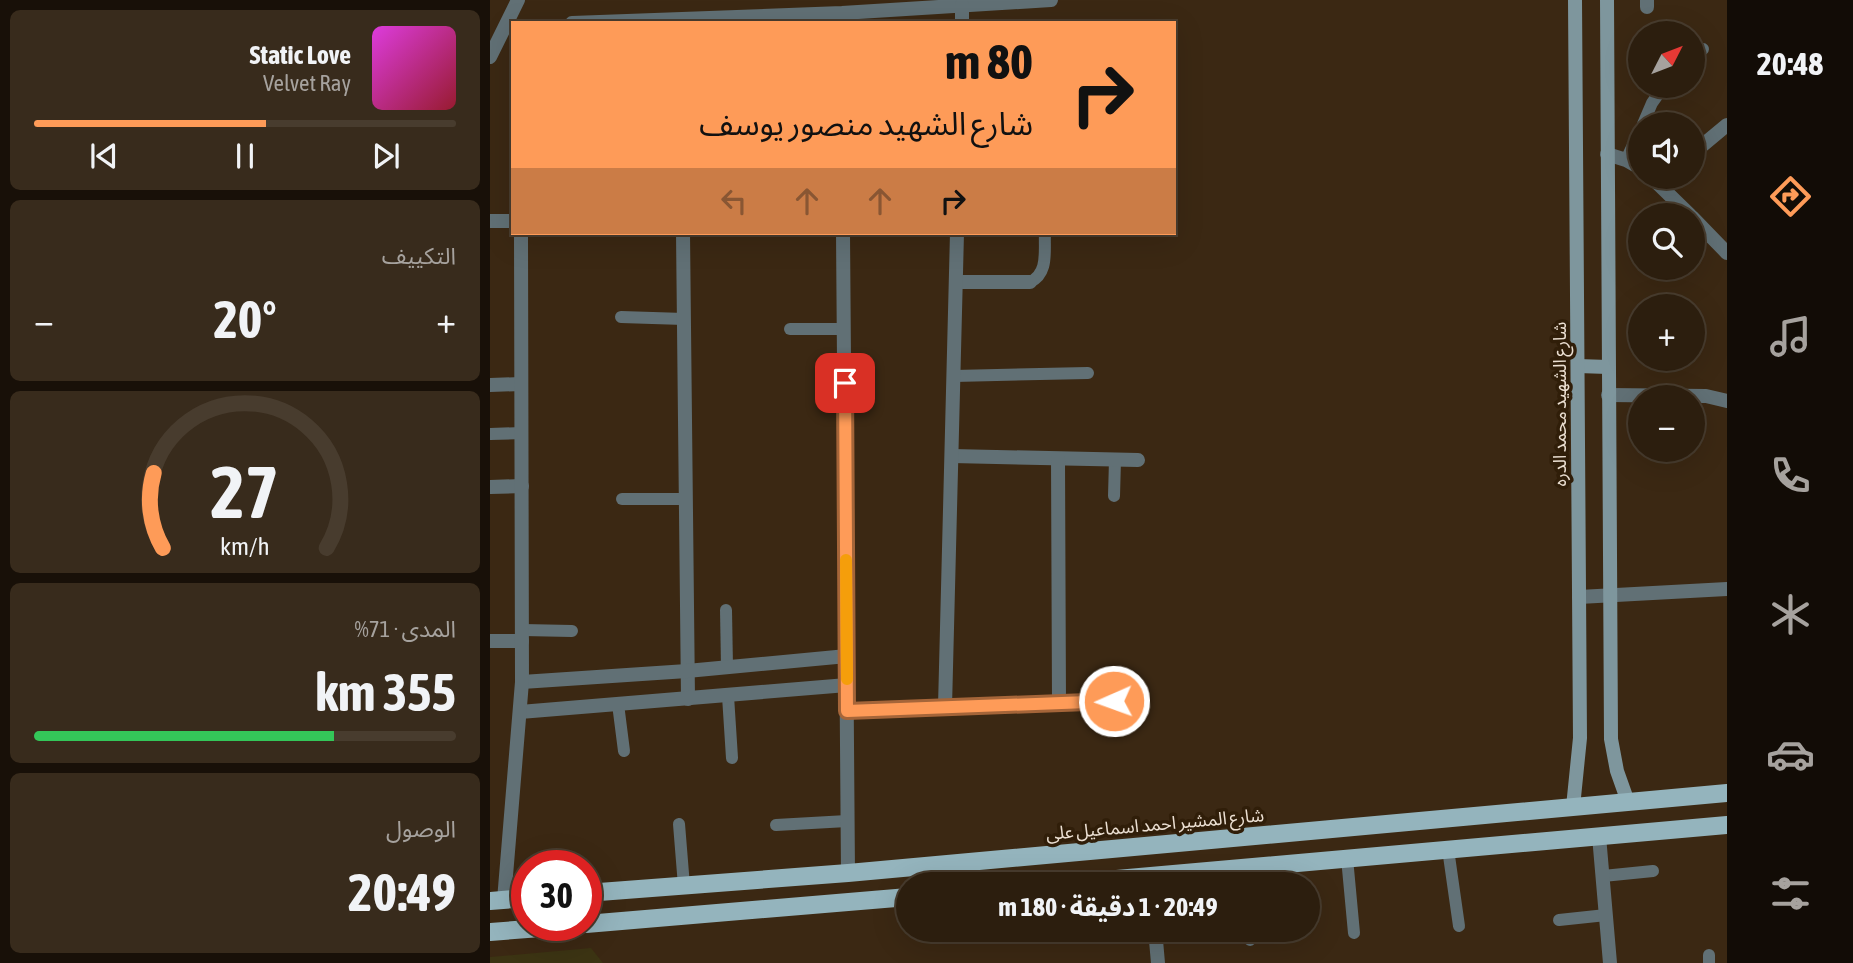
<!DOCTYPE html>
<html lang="ar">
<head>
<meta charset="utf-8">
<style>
	body { margin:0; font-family:"Asap Condensed","Noto Sans Arabic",sans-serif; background:#382b1c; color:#f1f3f6; direction:rtl; height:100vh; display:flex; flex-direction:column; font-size:26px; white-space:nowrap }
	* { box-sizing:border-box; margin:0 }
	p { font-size:23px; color:#a6a29e }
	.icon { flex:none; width:38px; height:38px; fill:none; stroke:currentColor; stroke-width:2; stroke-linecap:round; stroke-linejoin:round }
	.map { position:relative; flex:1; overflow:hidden; direction:ltr }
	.details { display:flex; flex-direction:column; gap:10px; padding:10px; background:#181008; width:490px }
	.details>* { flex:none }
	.banner { position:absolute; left:21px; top:21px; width:665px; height:214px; border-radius:0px; box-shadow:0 7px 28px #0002,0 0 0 2px #483c2e; direction:rtl; background:#fe9b58; color:#111; overflow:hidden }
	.needle { width:46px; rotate:48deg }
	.buttons { position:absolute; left:1138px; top:21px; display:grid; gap:14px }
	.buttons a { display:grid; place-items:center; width:77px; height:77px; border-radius:50%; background:#2c1e0e; box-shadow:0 7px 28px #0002,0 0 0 2px #483c2e; font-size:35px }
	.speed { position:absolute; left:21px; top:850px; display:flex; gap:14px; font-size:35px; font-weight:700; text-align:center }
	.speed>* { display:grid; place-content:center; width:91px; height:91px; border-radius:50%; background:#2c1e0e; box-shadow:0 7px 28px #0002,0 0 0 2px #483c2e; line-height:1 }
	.speed .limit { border:10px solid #d22; background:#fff; color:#111 }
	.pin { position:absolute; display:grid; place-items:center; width:60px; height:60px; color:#fff; margin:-30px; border-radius:14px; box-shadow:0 4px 10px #0006 }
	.me { position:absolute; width:77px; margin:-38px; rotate:268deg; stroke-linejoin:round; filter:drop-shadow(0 0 5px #0008) }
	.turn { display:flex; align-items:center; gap:24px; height:147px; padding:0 28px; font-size:32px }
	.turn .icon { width:91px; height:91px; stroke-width:2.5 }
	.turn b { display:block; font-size:49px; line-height:60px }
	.lanes { display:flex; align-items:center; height:66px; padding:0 28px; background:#0003; justify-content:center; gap:35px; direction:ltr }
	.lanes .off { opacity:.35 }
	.big { font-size:52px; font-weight:700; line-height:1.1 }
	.details .widget { flex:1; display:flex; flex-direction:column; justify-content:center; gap:10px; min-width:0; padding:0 24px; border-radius:10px; background:#382b1c }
	.details .dial { align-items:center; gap:0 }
	.dial svg { height:182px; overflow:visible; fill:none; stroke:#483c2e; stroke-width:7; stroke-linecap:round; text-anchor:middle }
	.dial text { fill:#f1f3f6; stroke:none }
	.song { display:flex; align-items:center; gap:21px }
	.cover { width:84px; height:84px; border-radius:10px; background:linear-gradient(135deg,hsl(300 70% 55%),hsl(350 70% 35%)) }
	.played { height:7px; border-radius:4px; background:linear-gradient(90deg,#fe9b58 55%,#483c2e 55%) }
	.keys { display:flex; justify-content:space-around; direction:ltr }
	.heat { display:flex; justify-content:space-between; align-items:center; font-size:38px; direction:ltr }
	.charge { height:10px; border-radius:5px; background:linear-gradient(90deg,#34c759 71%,#483c2e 0) }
	.trip { position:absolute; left:406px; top:872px; width:424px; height:70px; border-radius:35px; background:#2c1e0e; box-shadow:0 7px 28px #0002,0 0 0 2px #483c2e; font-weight:700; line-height:70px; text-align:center; direction:rtl }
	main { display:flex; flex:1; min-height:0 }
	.tab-bar { display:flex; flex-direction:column; width:126px; justify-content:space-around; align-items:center; background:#120c06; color:#a6a29e }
	.tab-bar .icon { width:49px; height:49px }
	.tab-bar .active { color:#fe9b58 }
	.tab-bar b { font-size:32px; color:#f1f3f6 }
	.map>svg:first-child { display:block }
	.sand { fill:#3c3413 }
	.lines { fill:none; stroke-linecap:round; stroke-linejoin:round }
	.lane { stroke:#617075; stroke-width:12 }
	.street { stroke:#617075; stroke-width:14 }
	.secondary { stroke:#7e969d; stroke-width:14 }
	.primary { stroke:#94b4bd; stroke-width:18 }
	.route-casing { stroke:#a56539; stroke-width:18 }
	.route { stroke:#fe9b58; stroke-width:12 }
	.slow { stroke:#f59e0b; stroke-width:12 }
	.labels { text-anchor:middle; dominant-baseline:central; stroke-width:7; stroke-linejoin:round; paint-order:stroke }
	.street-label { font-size:18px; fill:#ebdfd2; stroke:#301e09 }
</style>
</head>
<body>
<main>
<nav class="tab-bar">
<b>20:48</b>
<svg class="icon active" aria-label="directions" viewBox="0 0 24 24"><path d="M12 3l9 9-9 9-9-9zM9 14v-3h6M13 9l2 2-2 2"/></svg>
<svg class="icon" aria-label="music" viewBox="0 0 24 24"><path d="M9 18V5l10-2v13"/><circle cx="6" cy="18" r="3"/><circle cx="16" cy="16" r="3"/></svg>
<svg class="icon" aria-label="phone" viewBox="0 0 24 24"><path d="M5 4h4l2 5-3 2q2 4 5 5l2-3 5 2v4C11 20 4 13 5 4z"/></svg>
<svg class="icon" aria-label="climate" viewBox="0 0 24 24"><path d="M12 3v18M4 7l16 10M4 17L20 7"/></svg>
<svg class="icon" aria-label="car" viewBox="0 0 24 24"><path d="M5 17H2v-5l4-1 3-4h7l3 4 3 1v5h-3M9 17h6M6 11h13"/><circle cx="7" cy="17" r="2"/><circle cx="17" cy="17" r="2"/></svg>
<svg class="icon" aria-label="filters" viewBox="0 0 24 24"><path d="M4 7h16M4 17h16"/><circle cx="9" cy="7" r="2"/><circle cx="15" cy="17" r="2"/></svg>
</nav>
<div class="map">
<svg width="1237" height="963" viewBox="0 0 1237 963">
	<rect width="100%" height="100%" fill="#3b2813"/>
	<path class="sand" d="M101 948 113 963H0V957Z"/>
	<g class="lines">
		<g class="lane">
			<path d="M1202 59 1213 49"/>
			<path d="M1153 124 1162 103 1174 86"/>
			<path d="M1136 160 1150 130"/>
			<path d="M540 282C559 273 554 251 555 233"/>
			<path d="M131 317 194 319"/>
			<path d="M300 329H354"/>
			<path d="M464 376 598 373"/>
			<path d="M0 434 32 433"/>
			<path d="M624 496 625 460"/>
			<path d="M132 499H196"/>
			<path d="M236 610 237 667"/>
			<path d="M33 630 82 631"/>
			<path d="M238 696 242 758"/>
			<path d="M128 704 134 751"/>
			<path d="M189 824 194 886"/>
			<path d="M286 825 357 821"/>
			<path d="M958 849 969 926"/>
			<path d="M857 858 864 933"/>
			<path d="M752 867 754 884"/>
			<path d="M1113 876 1163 871"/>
			<path d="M1069 920 1116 915"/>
			<path d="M759 929 760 940"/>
			<path d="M1219 955V963"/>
		</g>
		<g class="street">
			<path d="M1157 7V0"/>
			<path d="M82 23 352 13 561 0"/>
			<path d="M472 23V5"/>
			<path d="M0 57 28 0"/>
			<path d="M1117 154 1136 160 1150 168"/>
			<path d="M1202 154 1237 125"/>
			<path d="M1161 177 1200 215"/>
			<path d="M1202 217 1237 253"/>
			<path d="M0 221H23"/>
			<path d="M193 233 198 699"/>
			<path d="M353 233 358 873"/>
			<path d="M466 282H540"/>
			<path d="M0 385 31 384"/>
			<path d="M1118 395 1216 396 1237 401"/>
			<path d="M462 456 648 460"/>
			<path d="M568 459 569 703"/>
			<path d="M0 487 32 486"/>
			<path d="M1089 597 1237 589"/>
			<path d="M0 641H32"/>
			<path d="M32 682 197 671 357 656"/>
			<path d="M455 707 467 233"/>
			<path d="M357 711 652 700"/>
			<path d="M30 712 357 685"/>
			<path d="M1109 836 1120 963"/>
			<path d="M14 900 32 682 31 233"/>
			<path d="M665 929 668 963"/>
		</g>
		<g class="secondary">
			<path d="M1117 0 1121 739 1127 771 1138 802"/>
			<path d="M1088 366 1118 367"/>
			<path d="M1083 807 1090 738 1085 0"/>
		</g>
		<g class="primary">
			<path d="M570 884 1237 825"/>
			<path d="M96 893 358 873 1237 793"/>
			<path d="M0 901 37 898"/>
			<path d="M96 924 418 897"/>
			<path d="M0 932 77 926"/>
		</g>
	</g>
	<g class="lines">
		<defs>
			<path id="route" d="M355 383 357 711 624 701"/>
		</defs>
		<use href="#route" class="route-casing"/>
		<use href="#route" class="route"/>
		<path class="slow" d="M356 560 357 679"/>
	</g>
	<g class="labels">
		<g class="street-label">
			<text transform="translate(1069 404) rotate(-90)">شارع الشهيد محمد الدره</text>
			<text transform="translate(665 824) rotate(-5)">شارع المشير احمد اسماعيل على</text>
		</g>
	</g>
</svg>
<div class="buttons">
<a><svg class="needle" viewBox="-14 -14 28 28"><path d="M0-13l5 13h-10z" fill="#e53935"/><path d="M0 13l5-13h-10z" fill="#a6a29e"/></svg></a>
<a><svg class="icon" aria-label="sound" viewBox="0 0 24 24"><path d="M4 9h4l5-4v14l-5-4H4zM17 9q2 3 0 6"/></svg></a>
<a><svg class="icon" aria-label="search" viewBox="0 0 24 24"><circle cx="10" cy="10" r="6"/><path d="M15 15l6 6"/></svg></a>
<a>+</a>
<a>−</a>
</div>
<div class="speed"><div class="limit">30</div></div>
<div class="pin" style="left:355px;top:383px;background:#d93025"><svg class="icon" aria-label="arrive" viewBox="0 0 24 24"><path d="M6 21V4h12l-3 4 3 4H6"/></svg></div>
<svg class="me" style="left:624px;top:701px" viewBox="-20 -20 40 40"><circle r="17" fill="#fe9b58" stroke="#fff" stroke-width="3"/><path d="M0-11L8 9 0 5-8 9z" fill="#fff"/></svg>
<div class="trip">20:49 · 1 دقيقة · 180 m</div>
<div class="banner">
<div class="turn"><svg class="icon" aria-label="right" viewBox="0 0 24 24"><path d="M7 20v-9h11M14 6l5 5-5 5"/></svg><div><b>80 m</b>شارع الشهيد منصور يوسف</div></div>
<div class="lanes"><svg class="icon off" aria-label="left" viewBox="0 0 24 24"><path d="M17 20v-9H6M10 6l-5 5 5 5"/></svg><svg class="icon off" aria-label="ahead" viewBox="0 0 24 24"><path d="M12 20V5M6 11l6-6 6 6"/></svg><svg class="icon off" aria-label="ahead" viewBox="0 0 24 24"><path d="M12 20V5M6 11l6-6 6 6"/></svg><svg class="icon" aria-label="right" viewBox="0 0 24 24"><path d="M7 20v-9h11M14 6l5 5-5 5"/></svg></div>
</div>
</div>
<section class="details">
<div class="widget">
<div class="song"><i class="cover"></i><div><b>Static Love</b><p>Velvet Ray</p></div></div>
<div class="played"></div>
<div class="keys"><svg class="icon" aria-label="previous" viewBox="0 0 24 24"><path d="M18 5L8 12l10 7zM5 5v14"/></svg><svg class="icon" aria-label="pause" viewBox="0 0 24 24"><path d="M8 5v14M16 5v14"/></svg><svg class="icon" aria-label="next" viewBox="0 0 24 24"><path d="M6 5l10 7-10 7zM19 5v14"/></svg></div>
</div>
<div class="widget"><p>التكييف</p>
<div class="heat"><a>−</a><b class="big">20°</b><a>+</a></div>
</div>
<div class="widget dial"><svg viewBox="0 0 100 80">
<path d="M14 69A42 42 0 1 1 86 69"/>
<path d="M14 69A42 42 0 0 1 10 36" stroke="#fe9b58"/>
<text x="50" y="56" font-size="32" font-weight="700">27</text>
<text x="50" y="72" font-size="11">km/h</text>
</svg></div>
<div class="widget"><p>المدى · 71%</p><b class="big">355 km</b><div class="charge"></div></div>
<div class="widget"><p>الوصول</p><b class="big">20:49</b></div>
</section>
</main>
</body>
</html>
